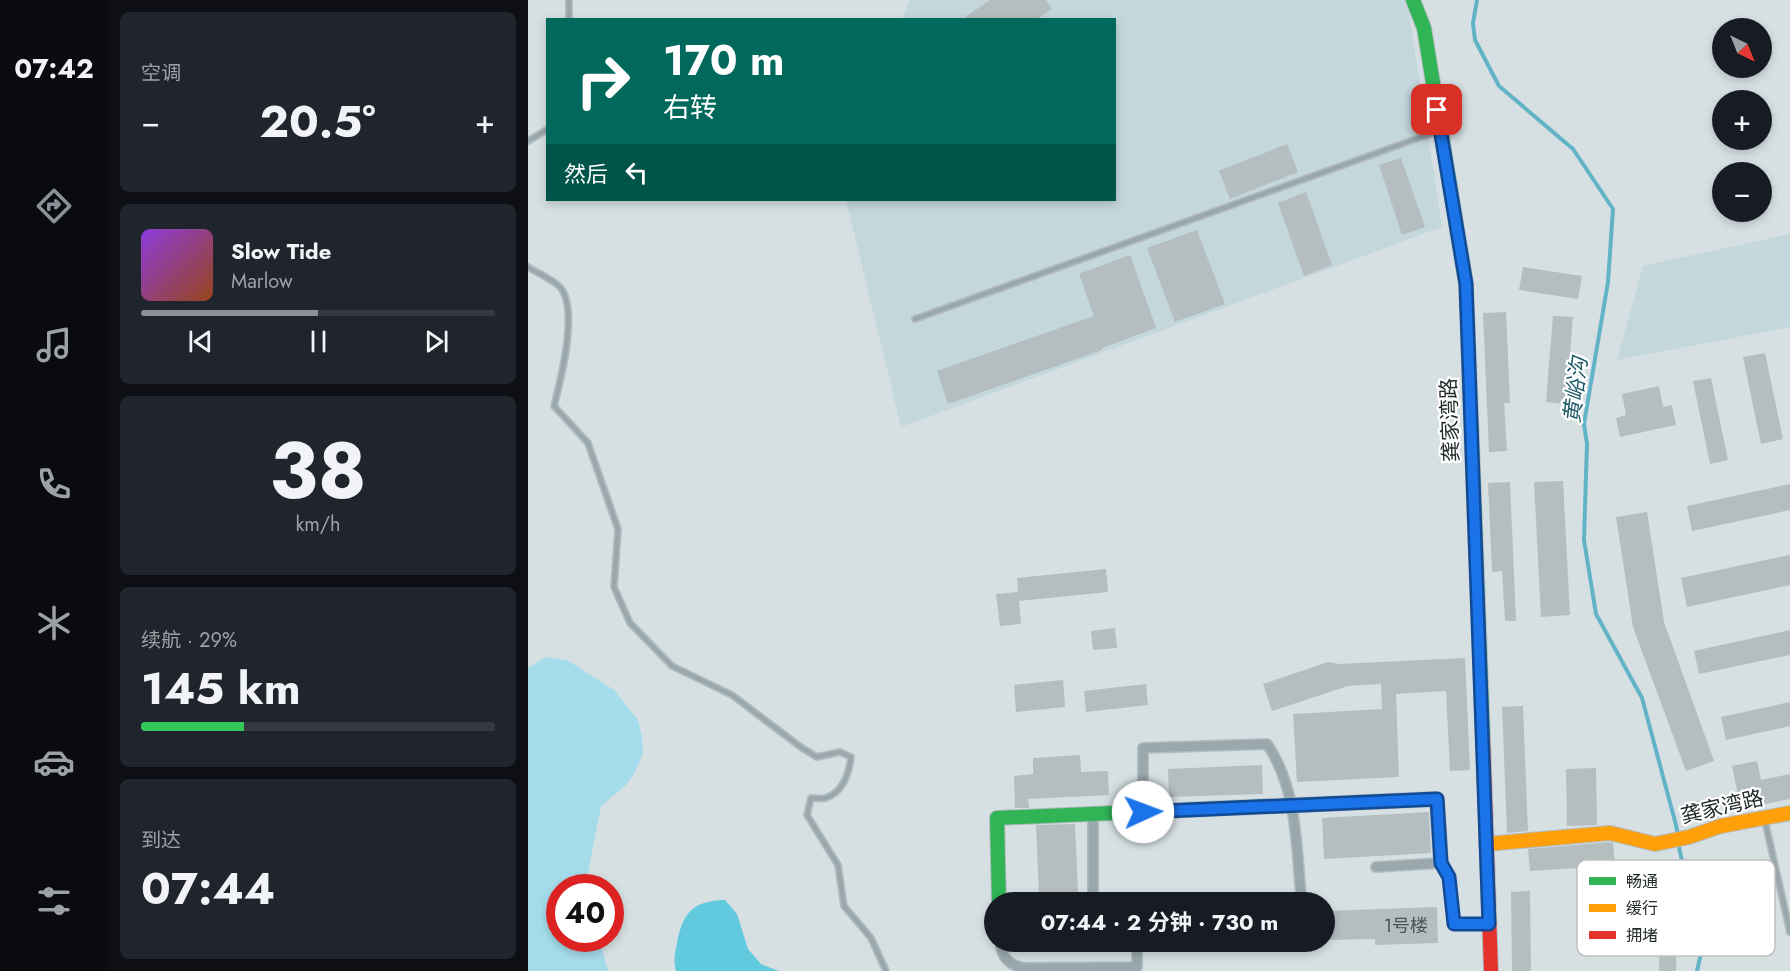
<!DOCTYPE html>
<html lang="zh">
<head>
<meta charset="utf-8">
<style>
	body { margin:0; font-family:Jost,"Noto Sans SC",sans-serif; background:#20242c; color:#f1f3f6; height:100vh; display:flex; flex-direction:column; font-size:22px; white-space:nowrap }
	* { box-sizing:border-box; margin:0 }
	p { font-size:20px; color:#9ea1a6 }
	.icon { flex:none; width:33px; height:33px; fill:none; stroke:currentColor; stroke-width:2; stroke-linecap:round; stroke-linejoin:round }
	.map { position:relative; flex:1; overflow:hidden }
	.side { display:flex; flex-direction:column; gap:12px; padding:12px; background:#0d0f14; width:420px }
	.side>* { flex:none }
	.guide { position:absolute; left:18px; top:18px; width:570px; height:183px; border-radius:0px; box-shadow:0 3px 9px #0003; background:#00695c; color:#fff; overflow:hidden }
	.needle { width:39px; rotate:137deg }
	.fabs { position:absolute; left:1184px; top:18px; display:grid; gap:12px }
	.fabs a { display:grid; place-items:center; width:60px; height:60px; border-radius:50%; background:#171b24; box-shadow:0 3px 9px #0003; font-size:30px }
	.speed { position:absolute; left:18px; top:874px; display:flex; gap:12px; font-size:30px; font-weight:700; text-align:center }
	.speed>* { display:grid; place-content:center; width:78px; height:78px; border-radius:50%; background:#171b24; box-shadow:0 3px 9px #0003; line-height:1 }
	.speed .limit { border:9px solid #d22; background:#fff; color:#111 }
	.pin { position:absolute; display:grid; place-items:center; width:51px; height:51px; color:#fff; margin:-26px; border-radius:12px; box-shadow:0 3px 9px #0006 }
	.me { position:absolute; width:66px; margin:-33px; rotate:88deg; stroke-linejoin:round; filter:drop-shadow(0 0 4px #0008) }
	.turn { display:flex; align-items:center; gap:21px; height:126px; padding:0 18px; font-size:27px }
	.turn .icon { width:78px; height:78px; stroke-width:2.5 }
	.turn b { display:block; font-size:42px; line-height:51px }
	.then { display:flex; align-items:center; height:57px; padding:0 18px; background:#0003; gap:12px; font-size:22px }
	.big { font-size:45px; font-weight:700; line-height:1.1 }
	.side .card { flex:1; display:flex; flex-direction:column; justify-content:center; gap:9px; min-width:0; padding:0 21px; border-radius:9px; background:#20242c }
	.side .dial { align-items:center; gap:0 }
	.dial b { font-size:78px; line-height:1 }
	.song { display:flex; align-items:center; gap:18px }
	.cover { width:72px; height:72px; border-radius:9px; background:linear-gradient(135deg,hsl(270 70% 55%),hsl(20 70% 35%)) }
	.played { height:6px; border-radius:3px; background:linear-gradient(90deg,#8c9099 50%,#363941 50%) }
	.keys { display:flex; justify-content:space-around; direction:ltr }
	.heat { display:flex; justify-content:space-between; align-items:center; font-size:33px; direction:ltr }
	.charge { height:9px; border-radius:4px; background:linear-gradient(90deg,#34c759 29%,#363941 0) }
	.trip { position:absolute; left:456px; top:892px; width:351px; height:60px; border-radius:30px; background:#171b24; box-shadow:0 3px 9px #0003; font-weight:700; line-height:60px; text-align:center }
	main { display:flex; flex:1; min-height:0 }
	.tabs { display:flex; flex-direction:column; width:108px; justify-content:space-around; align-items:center; background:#090b0e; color:#9ea1a6 }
	.tabs .icon { width:42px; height:42px }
	.tabs .selected { color:#8c9099 }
	.tabs b { font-size:27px; color:#f1f3f6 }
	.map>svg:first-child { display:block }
	.built { fill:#c3d7dd }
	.green { fill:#a5dceb }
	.forest { fill:#62cade }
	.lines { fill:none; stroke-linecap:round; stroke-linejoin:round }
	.stream { stroke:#63b3c6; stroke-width:4 }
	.building { fill:#b4bdbf }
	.lane-casing { stroke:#b3bbbe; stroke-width:8 }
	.street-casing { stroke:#b3bbbe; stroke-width:12 }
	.fast-casing { stroke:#b3bbbe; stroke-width:16 }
	.slow-casing { stroke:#b3bbbe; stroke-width:16 }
	.jam-casing { stroke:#b3bbbe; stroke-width:16 }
	.lane { stroke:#98a8ac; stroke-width:4.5 }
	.street { stroke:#98a8ac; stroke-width:9 }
	.fast { stroke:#30b455; stroke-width:14 }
	.slow { stroke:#ff9f0a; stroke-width:14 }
	.jam { stroke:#e5322d; stroke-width:14 }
	.route-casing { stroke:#114b97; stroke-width:15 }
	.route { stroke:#1a73e8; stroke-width:10 }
	.labels { text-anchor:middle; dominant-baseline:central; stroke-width:4.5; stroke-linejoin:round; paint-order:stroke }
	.number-label { font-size:18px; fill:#495052 }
	.street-label { font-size:21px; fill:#252c2e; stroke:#fff }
	.water-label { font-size:22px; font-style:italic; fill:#215b69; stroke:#fff }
	.key { fill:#fff; stroke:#bec0c0; stroke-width:1.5 }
	.key-label { font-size:16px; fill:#252c2e }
</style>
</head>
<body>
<main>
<nav class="tabs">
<b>07:42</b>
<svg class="icon selected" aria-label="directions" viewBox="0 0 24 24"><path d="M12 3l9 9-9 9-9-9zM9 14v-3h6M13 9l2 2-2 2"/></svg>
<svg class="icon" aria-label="music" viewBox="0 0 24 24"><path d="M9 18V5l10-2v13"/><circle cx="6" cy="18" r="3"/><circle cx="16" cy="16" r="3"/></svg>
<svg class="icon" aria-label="phone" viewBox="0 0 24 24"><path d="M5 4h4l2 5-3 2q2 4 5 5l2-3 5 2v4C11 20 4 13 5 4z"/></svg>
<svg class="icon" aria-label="climate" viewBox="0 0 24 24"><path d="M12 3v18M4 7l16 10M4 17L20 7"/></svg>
<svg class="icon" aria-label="car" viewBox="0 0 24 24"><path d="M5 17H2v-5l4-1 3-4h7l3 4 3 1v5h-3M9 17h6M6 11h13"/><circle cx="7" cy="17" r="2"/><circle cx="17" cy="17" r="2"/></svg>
<svg class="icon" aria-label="filters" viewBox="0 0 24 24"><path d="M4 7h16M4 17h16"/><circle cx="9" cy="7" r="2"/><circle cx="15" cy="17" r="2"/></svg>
</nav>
<section class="side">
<div class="card"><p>空调</p>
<div class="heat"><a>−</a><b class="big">20.5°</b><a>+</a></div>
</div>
<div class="card">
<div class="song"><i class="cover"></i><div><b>Slow Tide</b><p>Marlow</p></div></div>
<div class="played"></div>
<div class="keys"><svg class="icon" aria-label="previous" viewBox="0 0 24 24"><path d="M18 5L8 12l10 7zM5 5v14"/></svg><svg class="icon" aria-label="pause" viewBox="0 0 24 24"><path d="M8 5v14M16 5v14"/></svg><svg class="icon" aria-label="next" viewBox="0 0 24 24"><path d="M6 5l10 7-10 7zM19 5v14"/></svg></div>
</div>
<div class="card dial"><b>38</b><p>km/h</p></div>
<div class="card"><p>续航 · 29%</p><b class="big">145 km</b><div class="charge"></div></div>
<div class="card"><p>到达</p><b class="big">07:44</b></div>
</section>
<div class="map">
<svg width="1262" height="971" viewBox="0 0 1262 971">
	<rect width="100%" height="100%" fill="#d6e0e3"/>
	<g class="built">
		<path d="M381 0H879L914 227 373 427 318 200H586V20L375 19Z"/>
		<path d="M1262 234V327L1089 360 1115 266Z"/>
	</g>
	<path class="green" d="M18 657 39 660 86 690 110 720 114 737 115 754 107 772 98 785 73 806 60 873 62 888H32V939H71L80 971H0V668Z"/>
	<path class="forest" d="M197 900 209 914 220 949 233 964 251 971H148C145 960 147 953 149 943 155 912 165 901 197 900Z"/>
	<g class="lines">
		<g class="stream">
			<path d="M949 0 945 23 947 40 971 86 1045 149 1085 209 1080 282 1056 424 1059 444 1056 540 1068 614 1114 698 1148 825 1150 835"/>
			<path d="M1150 843 1174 949 1169 971"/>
		</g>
	</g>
	<g class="building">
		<path d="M462 0H518L524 9 508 20H433Z"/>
		<path d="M759 144 770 172 702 199 691 171Z"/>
		<path d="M873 158 897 227 874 235 851 165Z"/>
		<path d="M778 192 804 265 776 276 750 203Z"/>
		<path d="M669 230 697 304 647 322 619 248Z"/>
		<path d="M602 255 628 328 574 348V350L420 404 409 371 566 316 551 274Z"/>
		<path d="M995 267 1054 276 1050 299 991 290Z"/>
		<path d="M978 312 982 403H976L979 451 961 452 955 313Z"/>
		<path d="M1025 316 1045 317 1038 404 1018 402Z"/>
		<path d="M1237 353 1255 439 1233 444 1215 357Z"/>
		<path d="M1183 378 1200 460 1182 464 1165 381Z"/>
		<path d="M1131 386 1135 407 1144 405 1148 425 1092 437 1088 418 1098 415 1094 394Z"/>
		<path d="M1035 481 1042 615 1013 617 1006 482Z"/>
		<path d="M982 482 988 621H977L974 571 964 572 960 483Z"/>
		<path d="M1262 484V510L1164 531 1159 506Z"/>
		<path d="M1119 512 1136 622 1186 761 1158 771 1105 627 1088 517Z"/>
		<path d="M1262 555V585L1159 607 1153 578Z"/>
		<path d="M578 569 580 592 491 601 493 624 472 626 468 594 490 592 489 578Z"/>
		<path d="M587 628 589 648 565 650 563 631Z"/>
		<path d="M1262 630V655L1171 674 1166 651Z"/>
		<path d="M937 658 942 770 922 771 918 691 868 694 871 777 769 782 765 714 854 709 853 684 820 686 744 711 735 684 800 662 811 664Z"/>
		<path d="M535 680 537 707 488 712 486 685Z"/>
		<path d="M618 684 620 705 558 712 556 691Z"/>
		<path d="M1262 702V726L1198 740 1193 717Z"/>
		<path d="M995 706 1000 831 979 833 974 707Z"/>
		<path d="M552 755 553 772 580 771 581 795 500 799 501 808H487L486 776 505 774V758Z"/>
		<path d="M1229 761 1233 780 1262 774V799L1213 809 1204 766Z"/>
		<path d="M734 765 735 794 641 797 640 769Z"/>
		<path d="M1068 768 1069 825 1039 826 1038 769Z"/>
		<path d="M1199 794 1202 804 1163 813 1161 803Z"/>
		<path d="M901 812 903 853 796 859 794 818Z"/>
		<path d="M547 824 550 893 511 895 508 825Z"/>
		<path d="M1083 842 1085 843 1087 866 1002 871 1000 849Z"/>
		<path d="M1002 891 1003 971H984L983 892Z"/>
		<path d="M1125 903H1143V929H1149L1148 971H1131L1132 937H1125Z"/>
		<path d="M909 907 910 943 847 945V939L796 940V911Z"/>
	</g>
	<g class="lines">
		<defs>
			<g id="lane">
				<path d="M41 0V20"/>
				<path d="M0 141 20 129"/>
				<path d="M0 267C9 273 24 279 32 287 51 309 33 379 26 406L60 443 90 529 86 587 102 623 144 666 204 695 274 748 289 757 312 752 323 757C321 773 315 792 298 798 294 799 287 798 283 798L279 815 310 865 316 906 343 938 358 971"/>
				<path d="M387 319 910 131"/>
				<path d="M1237 821 1262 932"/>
			</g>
			<g id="street">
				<path d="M615 812V748L739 744C769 788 768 843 773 895"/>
				<path d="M848 867 913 863 921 877 925 924H961"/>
				<path d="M565 903V814"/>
				<path d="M472 942C474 957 480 965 496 968L609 967V942"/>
			</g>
			<g id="fast">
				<path d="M885 0 896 28 938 284 955 738"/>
				<path d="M471 903 469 818 909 799 913 863"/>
			</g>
			<path id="slow" d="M958 844 1082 833 1127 844 1161 837 1193 826 1262 813"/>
			<path id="jam" d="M955 738 963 971"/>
		</defs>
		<use href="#lane" class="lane-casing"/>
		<use href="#street" class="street-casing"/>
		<use href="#fast" class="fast-casing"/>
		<use href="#slow" class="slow-casing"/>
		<use href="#jam" class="jam-casing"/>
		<use href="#lane" class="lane"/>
		<use href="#street" class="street"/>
		<use href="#fast" class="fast"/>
		<use href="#slow" class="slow"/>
		<use href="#jam" class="jam"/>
	</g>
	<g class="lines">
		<defs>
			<path id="route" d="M615 812 909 799 913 863 921 877 926 924H961L938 284 909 110"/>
		</defs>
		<use href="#route" class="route-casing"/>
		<use href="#route" class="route"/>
	</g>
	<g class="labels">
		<g class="number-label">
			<text x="878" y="926">1号楼</text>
		</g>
		<g class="street-label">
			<text transform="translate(922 420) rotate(-92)">龚家湾路</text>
			<text transform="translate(1194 807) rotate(-13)">龚家湾路</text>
		</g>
		<g class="water-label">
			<text transform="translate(1047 390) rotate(-83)">黄峪沟</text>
		</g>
	</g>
	<rect x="1049" y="860" width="198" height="96" rx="9" class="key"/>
	<rect x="1061" y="877" width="27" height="8" fill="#30b455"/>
	<rect x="1061" y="904" width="27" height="8" fill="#ff9f0a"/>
	<rect x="1061" y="931" width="27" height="8" fill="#e5322d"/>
	<g class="key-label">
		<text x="1098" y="887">畅通</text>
		<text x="1098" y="914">缓行</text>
		<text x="1098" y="941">拥堵</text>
	</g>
</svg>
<div class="fabs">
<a><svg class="needle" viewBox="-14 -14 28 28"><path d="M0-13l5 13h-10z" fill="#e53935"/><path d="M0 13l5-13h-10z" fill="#9ea1a6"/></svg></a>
<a>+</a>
<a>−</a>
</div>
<div class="speed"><div class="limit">40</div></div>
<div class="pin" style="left:909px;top:110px;background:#d93025"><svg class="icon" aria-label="arrive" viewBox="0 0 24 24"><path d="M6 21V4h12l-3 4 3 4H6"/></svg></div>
<svg class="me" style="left:615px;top:812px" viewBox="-20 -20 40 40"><circle r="19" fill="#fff"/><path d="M0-13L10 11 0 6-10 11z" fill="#1a73e8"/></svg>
<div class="trip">07:44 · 2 分钟 · 730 m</div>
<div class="guide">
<div class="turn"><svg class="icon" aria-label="right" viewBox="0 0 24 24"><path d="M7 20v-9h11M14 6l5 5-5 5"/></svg><div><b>170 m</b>右转</div></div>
<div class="then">然后<svg class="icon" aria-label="left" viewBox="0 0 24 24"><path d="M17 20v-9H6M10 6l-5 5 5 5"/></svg></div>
</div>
</div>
</main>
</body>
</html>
